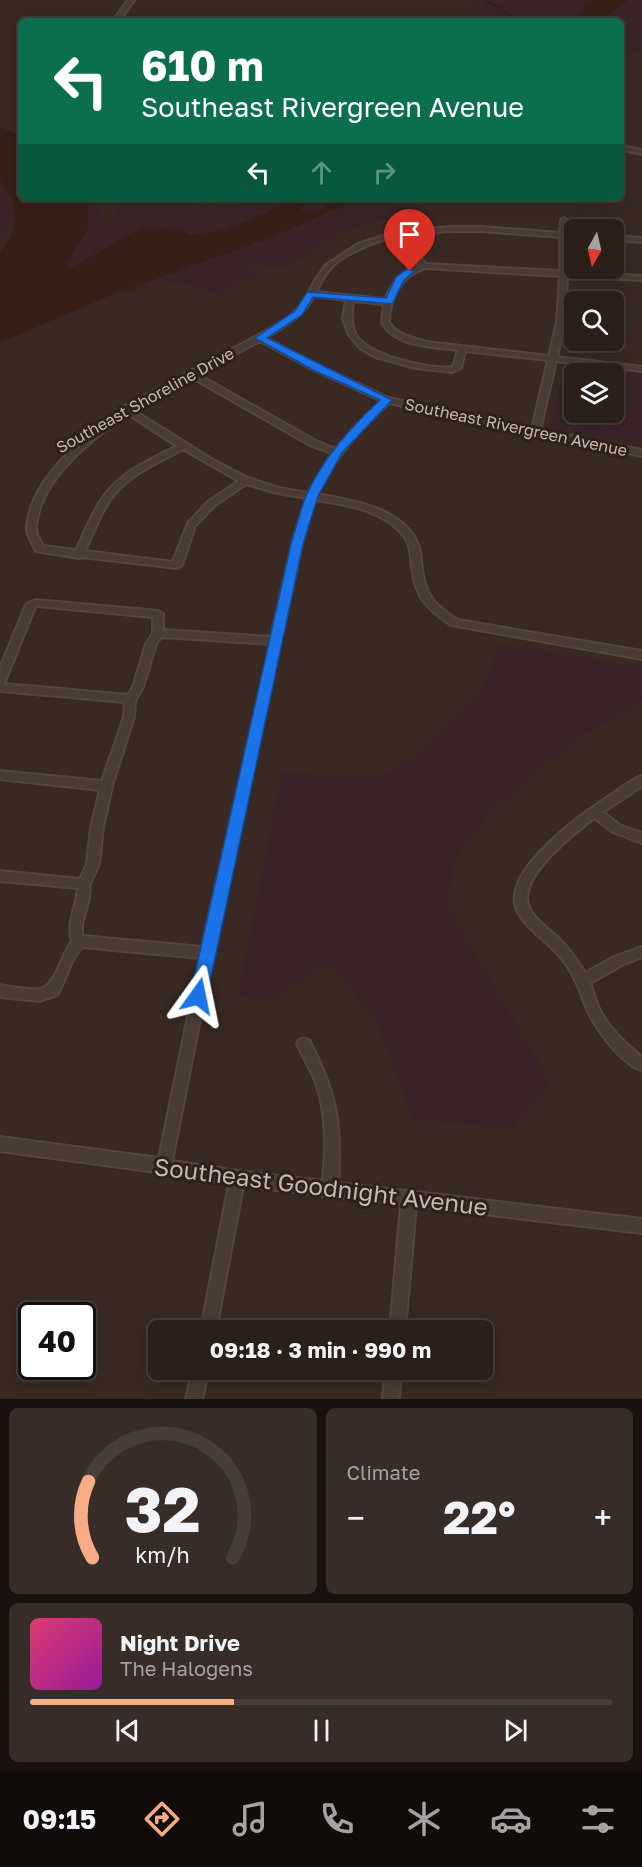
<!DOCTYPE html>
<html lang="en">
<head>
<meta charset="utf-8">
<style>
	body { margin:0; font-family:"Golos Text",sans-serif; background:#372c27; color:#f1f3f6; height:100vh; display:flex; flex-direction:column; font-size:22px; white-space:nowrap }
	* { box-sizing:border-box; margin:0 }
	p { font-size:20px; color:#a6a2a2 }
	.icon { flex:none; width:33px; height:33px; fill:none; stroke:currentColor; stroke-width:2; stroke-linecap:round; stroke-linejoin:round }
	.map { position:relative; height:1399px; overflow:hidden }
	.panel { display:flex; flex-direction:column; gap:9px; padding:9px; background:#18110e; flex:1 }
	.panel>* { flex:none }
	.hud { position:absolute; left:18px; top:18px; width:606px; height:183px; border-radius:9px; box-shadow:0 3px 15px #0003,0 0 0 2px #473d39; background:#0b6e4f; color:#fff; overflow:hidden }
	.needle { width:39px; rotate:188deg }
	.tools { position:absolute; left:564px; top:219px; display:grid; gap:12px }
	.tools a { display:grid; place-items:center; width:60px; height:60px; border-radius:9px; background:#2b1f1a; box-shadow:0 3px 15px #0003,0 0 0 2px #473d39; font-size:30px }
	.speed { position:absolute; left:18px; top:1302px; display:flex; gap:12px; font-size:30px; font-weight:700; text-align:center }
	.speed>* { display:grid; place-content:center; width:78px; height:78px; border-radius:50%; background:#2b1f1a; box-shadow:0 3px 15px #0003,0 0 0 2px #473d39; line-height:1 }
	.speed .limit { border:3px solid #111; border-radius:9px; background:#fff; color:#111 }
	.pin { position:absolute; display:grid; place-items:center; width:51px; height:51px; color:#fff; margin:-62px -26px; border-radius:50% 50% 50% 0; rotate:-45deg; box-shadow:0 0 6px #0007 }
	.pin .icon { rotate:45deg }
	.me { position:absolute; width:66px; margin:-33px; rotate:12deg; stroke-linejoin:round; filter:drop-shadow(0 0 4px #0008) }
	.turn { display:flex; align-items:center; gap:21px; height:126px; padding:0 24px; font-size:27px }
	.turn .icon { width:78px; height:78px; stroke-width:2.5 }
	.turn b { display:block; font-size:42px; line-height:51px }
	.lanes { display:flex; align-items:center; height:57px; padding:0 24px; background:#0003; justify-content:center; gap:30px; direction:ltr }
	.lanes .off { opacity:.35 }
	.big { font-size:45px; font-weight:700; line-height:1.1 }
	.panel .tile { flex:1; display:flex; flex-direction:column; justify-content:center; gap:9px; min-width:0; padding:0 21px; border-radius:9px; background:#372c27 }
	.panel .dial { align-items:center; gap:0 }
	.dial svg { height:156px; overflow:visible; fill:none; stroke:#473d39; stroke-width:7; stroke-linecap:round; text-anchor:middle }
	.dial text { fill:#f1f3f6; stroke:none }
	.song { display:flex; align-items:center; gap:18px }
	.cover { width:72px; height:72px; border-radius:9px; background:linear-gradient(135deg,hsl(340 70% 55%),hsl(300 70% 35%)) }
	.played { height:6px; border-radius:3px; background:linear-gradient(90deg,#f6ac85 35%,#473d39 35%) }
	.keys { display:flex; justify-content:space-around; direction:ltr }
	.heat { display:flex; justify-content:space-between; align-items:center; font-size:33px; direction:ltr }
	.panel .tiles { flex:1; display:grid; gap:9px; grid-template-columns:1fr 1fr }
	.tile:last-child { grid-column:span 2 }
	.trip { position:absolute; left:148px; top:1320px; width:345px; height:60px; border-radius:9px; background:#2b1f1a; box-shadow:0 3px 15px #0003,0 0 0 2px #473d39; font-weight:700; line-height:60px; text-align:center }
	.menu { display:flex; height:96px; justify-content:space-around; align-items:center; background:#110c0a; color:#a6a2a2 }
	.menu .icon { width:42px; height:42px }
	.menu .selected { color:#f6ac85 }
	.menu b { font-size:27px; color:#f1f3f6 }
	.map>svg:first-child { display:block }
	.green { fill:#3a2427; fill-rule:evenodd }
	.water { fill:#362016 }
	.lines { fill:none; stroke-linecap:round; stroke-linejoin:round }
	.stream { stroke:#362016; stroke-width:1.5 }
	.minor-casing { stroke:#53453f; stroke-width:4 }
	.minor { fill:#4a3c35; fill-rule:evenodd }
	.route { fill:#1a73e8; stroke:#114b97; stroke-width:1.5 }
	.labels { text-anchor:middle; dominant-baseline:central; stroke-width:6; stroke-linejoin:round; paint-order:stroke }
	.far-street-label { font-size:16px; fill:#c6b8b0; stroke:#2e211b }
	.near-street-label { font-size:24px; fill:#c6b8b0; stroke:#2e211b }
</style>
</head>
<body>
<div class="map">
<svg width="642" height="1399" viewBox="0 0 642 1399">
	<rect width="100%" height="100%" fill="#392922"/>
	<g class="green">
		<path d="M466 0H589L585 2 583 13 564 21H492Z"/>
		<path d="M627 0H642V52L621 51V21H607L609 13 621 7Z"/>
		<path d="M0 182 12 198 15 215 0 237Z"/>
		<path d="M86 198H97L103 220 107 223 116 218 117 211 110 198H191C207 221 234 202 254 198 266 196 280 198 293 198L268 213 222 230 189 235 178 228 163 226 131 234 71 268 65 267 89 227Z"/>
		<path d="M313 198H341L316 211 303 212 300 209Z"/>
		<path d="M360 198H415L411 201 412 204 418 206 417 211C408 221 394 214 382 219 366 226 350 230 334 236 317 243 303 260 287 266 274 270 258 262 245 264L243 267 261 275 260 278 238 281 228 291 222 294H214L196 286 159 281 147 284 138 291 124 294V290L275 236Z"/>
		<path d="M574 365 642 373V444L551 428 565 366ZM574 374H614V412H574Z"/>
		<path d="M497 644 642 667V700L583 735 492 809 455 859 446 905 551 1083 513 1128 413 1120 378 1023 329 962 269 1001 238 996 282 772 356 778 386 774 418 754 479 691 493 666Z"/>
	</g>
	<g class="water">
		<path d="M589 0H627L621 7 609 13 607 21H564L583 13 585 2Z"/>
		<path d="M0 128 21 136V198H86L89 227 65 266 71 268 141 228H178L190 235 222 230 268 213 293 198H313L301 208 303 212 316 211 341 198H360L275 236 119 292 0 343V252L11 237 15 215 12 198 0 182Z"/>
	</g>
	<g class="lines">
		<path class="stream" d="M485 0 520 21"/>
		<defs>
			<g id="minor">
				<path d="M128 0H134L119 21H113Z"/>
				<path d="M621 146 642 150V154L621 150Z"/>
				<path d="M564 218 567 220V233L574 234V238H567V272L642 276V280L567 276 565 322 557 357 642 367V371L556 361 540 430 642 450V456L389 403C360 430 334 458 317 494 351 500 406 508 419 547 421 554 421 562 422 570 426 597 436 606 458 620L642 651V659L451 625C427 609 415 597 412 567 411 556 410 544 404 536 384 510 344 504 315 500L302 544 213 953 172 1161 237 1171 323 1181C326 1148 327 1115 316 1083 311 1069 303 1057 297 1044L299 1040 304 1038 309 1040C337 1094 342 1123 338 1183L642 1219V1233L416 1206 405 1330H390L401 1205 243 1186 216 1330H201L229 1184 164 1173 0 1151V1137L159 1158 200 958 82 947C69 960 67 980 57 995L39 1001 0 997V985C12 987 26 990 38 989 56 988 61 954 72 941 66 924 77 905 78 888L0 881V871L80 879 87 864 91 827 100 790 0 779V771L102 781 124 717 125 702 0 691V668L26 605 28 603 36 600 158 611 163 614V630L271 637 292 544 306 498 277 493 246 484 215 505 195 526 182 565 177 568 82 557 79 558 36 551C33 545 28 536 27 530 26 528 28 522 28 520 35 475 86 435 122 410L123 407 257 336 288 318 301 306 316 279 326 265 358 244 389 234 420 229 451 227H482L560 233 561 220ZM451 231H482L560 237V271L426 264 402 236ZM395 237 419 265C401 272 393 282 385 299L316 292C320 284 324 275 331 268 344 253 376 241 395 237ZM425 268 560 276 557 322 549 356 426 342 404 335 394 329 389 322C389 315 390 309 392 303 398 285 406 275 425 268ZM314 296 346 300 343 318 348 334 360 348 375 357 416 368 452 372 461 368 465 351 548 360 532 429 389 398 320 366 266 338C285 326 302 318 314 296ZM353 301 384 304 382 322C394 347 433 347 458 350L453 367C430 370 366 356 355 333 350 322 352 312 353 301ZM260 341 314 370 382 401 352 430 336 449 316 441 197 374ZM191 377 310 445 332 453 308 493 278 488 246 477 213 460 133 410ZM128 414 177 446C152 459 122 471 104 496 92 512 85 532 76 550L43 546C41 541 36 535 36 529 35 526 37 523 37 520 44 476 93 438 128 414ZM183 449 239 481 209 501 188 523 173 562 85 551C93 534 99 516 110 500 127 475 158 463 183 449ZM37 606 153 617V633L146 644 133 687 128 695 4 684 35 607ZM161 637 270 644 202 947 82 936V924L89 899 90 884 99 864 103 827 112 786 134 717 135 701 143 687 156 644Z"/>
				<path d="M614 236 642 238V242L614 240Z"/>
				<path d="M642 776V786L603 812 621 826 642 833V843L613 832 594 818C574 834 511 881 531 911 538 922 550 930 560 940 570 949 578 962 585 973L614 957 642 947V957L622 965 590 983C593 991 595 999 598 1006 607 1027 625 1043 642 1057V1071C621 1063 597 1031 588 1011 583 1002 581 991 576 982 571 970 561 957 552 948 540 936 518 922 515 903 509 865 583 813 611 795 621 788 631 780 642 776Z"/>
				<path d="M193 1370H209L202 1399H186Z"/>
				<path d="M385 1370H401L399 1399H383Z"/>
			</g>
		</defs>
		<use href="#minor" class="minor-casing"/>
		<use href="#minor" class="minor"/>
	</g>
	<path class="route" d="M407 269 415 271 404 280 392 304 313 297 302 315 267 338 392 400 342 453 318 496 303 544 207 996 204 1002 198 1004 193 1002 190 996 291 544C296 529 300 511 306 496 323 458 350 428 380 400L313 370 255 338 295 311 307 292 386 298 396 277Z"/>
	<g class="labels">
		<g class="far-street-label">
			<text transform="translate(145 400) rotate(-29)">Southeast Shoreline Drive</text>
			<text transform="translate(516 427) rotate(12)">Southeast Rivergreen Avenue</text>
		</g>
		<g class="near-street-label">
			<text transform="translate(321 1186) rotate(7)">Southeast Goodnight Avenue</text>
		</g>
	</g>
</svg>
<div class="tools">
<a><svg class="needle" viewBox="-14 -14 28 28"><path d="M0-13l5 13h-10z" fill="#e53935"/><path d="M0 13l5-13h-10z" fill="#a6a2a2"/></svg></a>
<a><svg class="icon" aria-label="search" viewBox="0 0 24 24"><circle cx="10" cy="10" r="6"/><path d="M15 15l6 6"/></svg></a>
<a><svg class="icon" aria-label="layers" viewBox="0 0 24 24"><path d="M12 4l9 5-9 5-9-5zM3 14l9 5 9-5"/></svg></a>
</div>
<div class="speed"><div class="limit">40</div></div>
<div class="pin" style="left:410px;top:271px;background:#d93025"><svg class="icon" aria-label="arrive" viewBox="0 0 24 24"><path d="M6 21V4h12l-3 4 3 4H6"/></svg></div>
<svg class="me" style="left:198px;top:996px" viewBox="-20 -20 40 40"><path d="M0-17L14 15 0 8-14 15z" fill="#1a73e8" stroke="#fff" stroke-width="4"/></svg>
<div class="trip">09:18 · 3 min · 990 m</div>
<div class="hud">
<div class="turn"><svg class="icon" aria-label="left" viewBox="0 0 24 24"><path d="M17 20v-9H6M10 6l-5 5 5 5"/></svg><div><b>610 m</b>Southeast Rivergreen Avenue</div></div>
<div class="lanes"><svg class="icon" aria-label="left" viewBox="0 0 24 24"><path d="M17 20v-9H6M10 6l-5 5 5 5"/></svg><svg class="icon off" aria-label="ahead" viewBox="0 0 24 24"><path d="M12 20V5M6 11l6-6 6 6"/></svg><svg class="icon off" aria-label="right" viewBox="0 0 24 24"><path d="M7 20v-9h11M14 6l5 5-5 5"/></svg></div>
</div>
</div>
<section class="panel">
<div class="tiles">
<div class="tile dial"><svg viewBox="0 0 100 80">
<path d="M14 69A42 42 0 1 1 86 69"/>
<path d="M14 69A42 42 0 0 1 12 30" stroke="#f6ac85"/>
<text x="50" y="56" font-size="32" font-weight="700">32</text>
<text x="50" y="72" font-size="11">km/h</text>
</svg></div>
<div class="tile"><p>Climate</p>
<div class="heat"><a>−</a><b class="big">22°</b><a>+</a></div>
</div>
<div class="tile">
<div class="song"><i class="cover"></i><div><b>Night Drive</b><p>The Halogens</p></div></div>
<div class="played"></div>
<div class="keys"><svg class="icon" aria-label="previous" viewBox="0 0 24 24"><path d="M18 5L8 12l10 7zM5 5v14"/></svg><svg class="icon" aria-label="pause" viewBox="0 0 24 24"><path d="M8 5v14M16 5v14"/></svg><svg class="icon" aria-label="next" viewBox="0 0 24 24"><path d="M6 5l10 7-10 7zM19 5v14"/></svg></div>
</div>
</div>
</section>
<nav class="menu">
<b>09:15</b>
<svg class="icon selected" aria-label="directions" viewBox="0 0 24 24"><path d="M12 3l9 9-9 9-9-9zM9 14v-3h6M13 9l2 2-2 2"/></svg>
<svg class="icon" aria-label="music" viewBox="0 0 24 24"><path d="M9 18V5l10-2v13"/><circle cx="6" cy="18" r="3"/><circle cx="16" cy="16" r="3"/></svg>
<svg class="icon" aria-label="phone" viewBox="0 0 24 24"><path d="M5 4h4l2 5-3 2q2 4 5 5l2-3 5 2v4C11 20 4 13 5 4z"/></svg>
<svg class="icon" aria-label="climate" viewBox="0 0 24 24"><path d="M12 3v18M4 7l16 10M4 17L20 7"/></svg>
<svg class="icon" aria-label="car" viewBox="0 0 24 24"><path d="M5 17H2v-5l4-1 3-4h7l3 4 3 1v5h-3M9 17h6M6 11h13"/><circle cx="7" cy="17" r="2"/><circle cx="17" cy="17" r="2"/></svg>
<svg class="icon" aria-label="filters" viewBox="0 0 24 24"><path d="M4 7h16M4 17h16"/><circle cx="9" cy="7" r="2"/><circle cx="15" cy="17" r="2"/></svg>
</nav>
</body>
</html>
